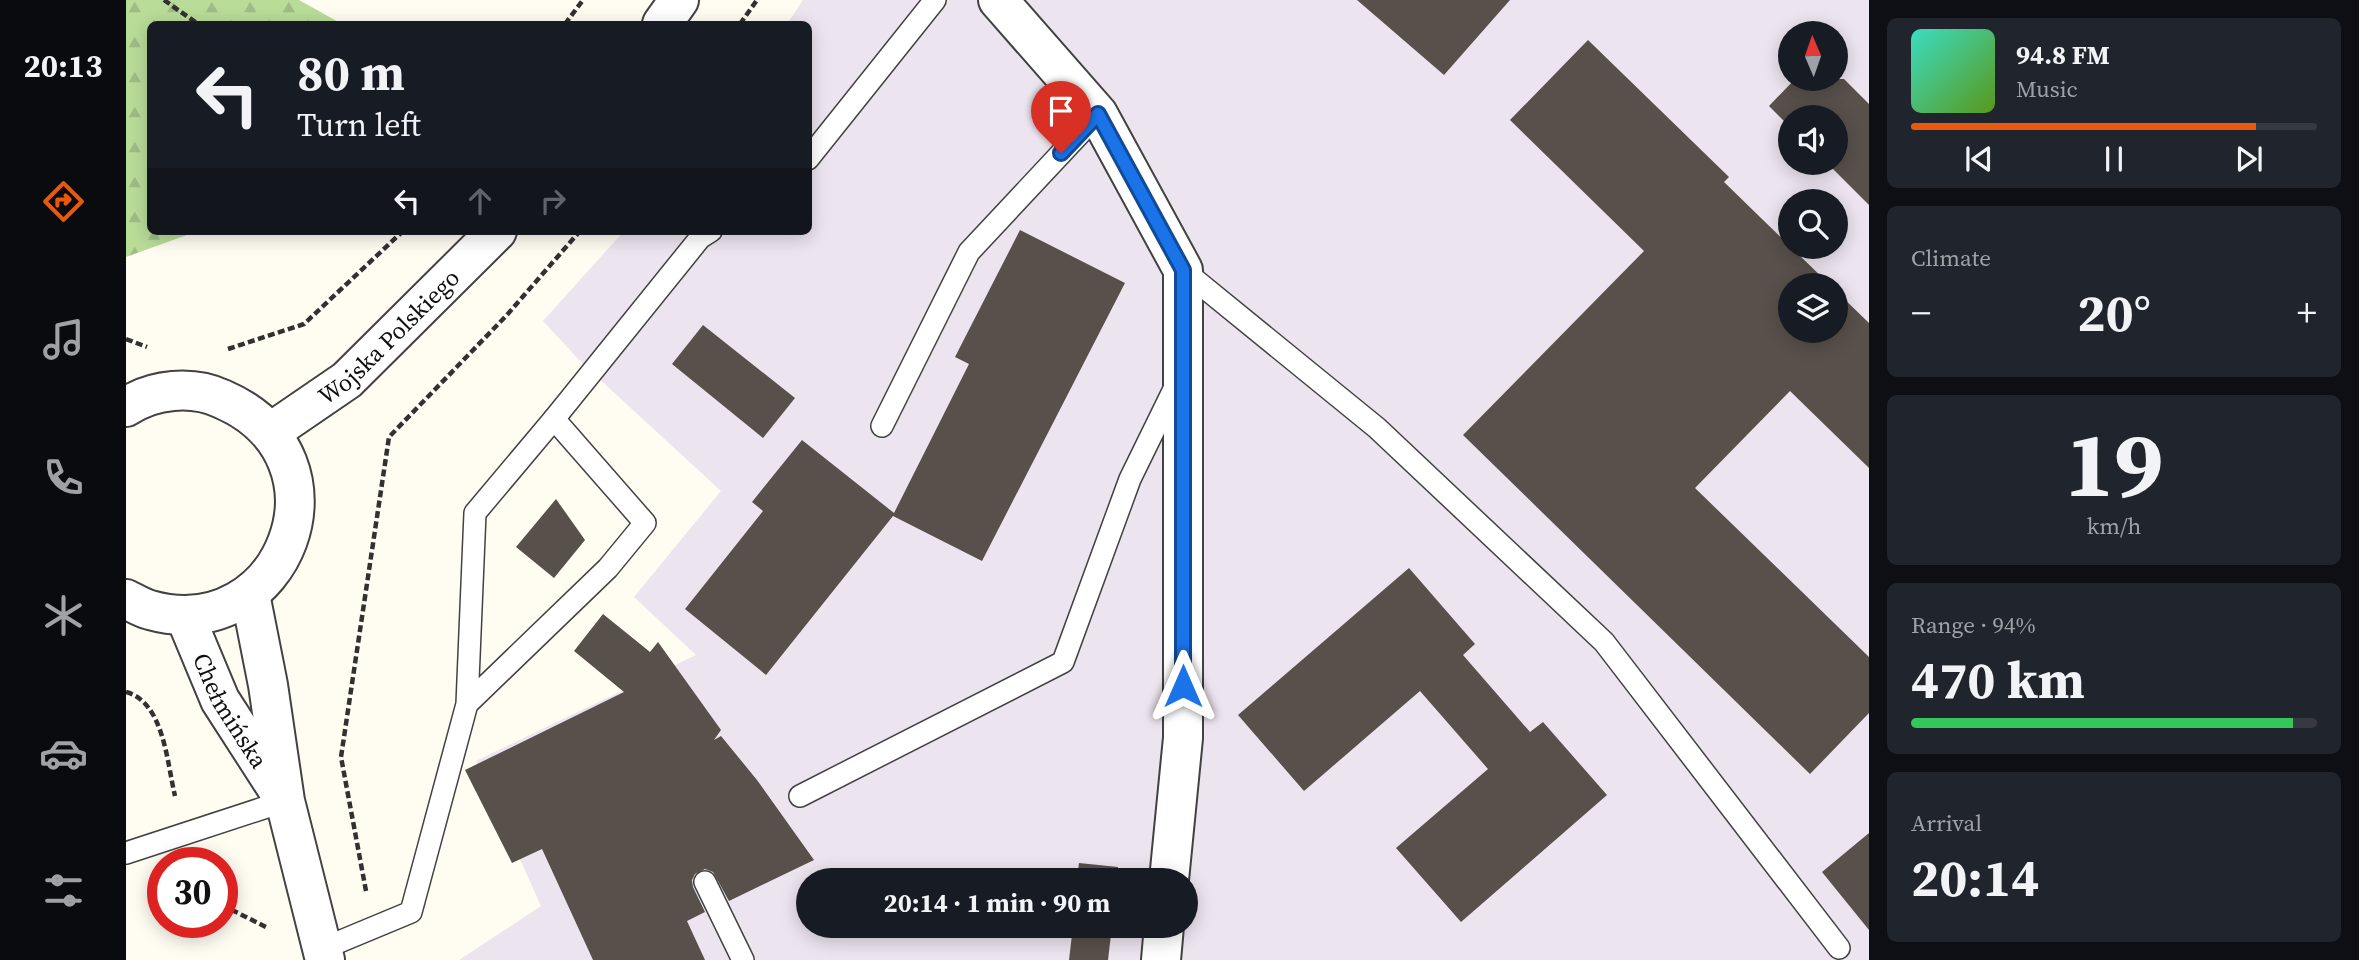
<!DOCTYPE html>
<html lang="en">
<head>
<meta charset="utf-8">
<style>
	body { margin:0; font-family:"Source Serif 4",serif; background:#20242c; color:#f1f3f6; height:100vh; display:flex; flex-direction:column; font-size:26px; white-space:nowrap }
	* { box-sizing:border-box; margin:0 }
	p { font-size:23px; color:#9ea1a6 }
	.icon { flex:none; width:38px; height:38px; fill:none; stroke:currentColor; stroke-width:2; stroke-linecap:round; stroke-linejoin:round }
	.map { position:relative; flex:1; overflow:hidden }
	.drawer { display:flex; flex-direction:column; gap:18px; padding:18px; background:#0d0f14; width:490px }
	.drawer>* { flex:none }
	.hud { position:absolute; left:21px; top:21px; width:665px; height:214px; border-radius:10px; box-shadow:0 4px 18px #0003; background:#171b24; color:#f1f3f6; overflow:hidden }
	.needle { width:46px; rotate:358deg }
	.tools { position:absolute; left:1652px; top:21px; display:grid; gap:14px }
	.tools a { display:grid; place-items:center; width:70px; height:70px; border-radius:50%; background:#171b24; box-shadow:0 4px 18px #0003; font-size:35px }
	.speed { position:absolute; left:21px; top:847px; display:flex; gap:14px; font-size:35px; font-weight:700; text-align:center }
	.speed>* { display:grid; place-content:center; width:91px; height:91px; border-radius:50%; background:#171b24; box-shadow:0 4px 18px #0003; line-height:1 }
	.speed .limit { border:10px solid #d22; background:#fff; color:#111 }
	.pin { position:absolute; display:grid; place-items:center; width:60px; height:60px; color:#fff; margin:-72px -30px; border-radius:50% 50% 50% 0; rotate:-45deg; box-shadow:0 0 7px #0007 }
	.pin .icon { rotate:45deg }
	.me { position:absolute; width:77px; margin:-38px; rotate:0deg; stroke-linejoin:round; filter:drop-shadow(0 0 5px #0008) }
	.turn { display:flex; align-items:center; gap:24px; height:147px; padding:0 35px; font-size:32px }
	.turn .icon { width:91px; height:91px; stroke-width:2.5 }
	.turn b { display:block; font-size:49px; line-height:60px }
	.lanes { display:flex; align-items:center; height:66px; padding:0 35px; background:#0003; justify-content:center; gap:35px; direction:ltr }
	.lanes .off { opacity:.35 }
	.big { font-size:52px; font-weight:700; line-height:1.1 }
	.drawer .card { flex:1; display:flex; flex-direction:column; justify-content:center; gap:10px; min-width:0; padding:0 24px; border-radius:10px; background:#20242c }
	.drawer .dial { align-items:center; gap:0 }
	.dial b { font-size:91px; line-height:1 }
	.song { display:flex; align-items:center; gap:21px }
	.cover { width:84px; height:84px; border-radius:10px; background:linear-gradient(135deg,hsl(170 70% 55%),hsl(90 70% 35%)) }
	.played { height:7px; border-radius:4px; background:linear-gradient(90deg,#ea580c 85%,#363941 85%) }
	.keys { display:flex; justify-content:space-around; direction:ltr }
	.heat { display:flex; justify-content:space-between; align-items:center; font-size:38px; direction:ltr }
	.charge { height:10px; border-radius:5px; background:linear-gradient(90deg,#34c759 94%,#363941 0) }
	.trip { position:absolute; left:670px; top:868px; width:402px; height:70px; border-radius:35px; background:#171b24; box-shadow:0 4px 18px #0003; font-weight:700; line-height:70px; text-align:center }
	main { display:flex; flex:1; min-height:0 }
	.tab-bar { display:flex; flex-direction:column; width:126px; justify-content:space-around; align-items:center; background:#090b0e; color:#9ea1a6 }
	.tab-bar .icon { width:49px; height:49px }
	.tab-bar .selected { color:#ea580c }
	.tab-bar b { font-size:32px; color:#f1f3f6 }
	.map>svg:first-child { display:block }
	.industrial { fill:#ece4ee; fill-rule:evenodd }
	.forest { fill:url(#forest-firs) }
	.building { fill:#58504b }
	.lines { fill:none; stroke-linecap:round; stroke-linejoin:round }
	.service-casing { stroke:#424242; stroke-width:24 }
	.minor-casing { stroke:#424242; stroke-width:42 }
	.tertiary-casing { stroke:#424242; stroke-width:42 }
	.path { stroke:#313131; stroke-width:4.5; stroke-dasharray:7 3.5; stroke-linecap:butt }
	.service { stroke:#fff; stroke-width:21 }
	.minor { stroke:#fff; stroke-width:38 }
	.tertiary { stroke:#fff; stroke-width:38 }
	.route-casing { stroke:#114b97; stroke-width:18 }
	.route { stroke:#1a73e8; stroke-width:12 }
	.labels { text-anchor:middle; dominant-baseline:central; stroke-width:7; stroke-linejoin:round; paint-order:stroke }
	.street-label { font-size:24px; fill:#0f0f0f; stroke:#fff }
</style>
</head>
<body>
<main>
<nav class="tab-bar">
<b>20:13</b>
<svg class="icon selected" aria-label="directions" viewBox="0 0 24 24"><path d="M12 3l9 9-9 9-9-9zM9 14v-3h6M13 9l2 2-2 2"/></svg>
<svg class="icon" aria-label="music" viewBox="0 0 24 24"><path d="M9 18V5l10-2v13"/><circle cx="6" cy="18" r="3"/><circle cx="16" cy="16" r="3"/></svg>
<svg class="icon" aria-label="phone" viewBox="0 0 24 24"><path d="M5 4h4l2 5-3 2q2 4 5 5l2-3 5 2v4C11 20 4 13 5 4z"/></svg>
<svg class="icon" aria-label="climate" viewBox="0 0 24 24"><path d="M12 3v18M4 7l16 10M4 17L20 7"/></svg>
<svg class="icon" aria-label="car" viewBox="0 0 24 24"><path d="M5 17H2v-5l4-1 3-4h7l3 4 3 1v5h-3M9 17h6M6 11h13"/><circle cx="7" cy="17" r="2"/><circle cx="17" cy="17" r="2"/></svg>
<svg class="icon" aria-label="filters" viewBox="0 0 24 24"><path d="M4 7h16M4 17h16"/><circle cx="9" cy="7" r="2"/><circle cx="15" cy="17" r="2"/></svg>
</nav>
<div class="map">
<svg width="1743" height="960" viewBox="0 0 1743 960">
	<defs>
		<pattern id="forest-firs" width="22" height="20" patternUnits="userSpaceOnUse" patternTransform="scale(1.75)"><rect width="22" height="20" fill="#b9dc99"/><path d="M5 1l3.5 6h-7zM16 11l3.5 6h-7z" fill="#9ebc83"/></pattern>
	</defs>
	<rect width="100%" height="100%" fill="#fffcf2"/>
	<path class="industrial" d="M677 0H1743V960H333L415 906 350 761 570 655 508 597 595 491 457 364 417 321 498 231H682V24H661ZM1664 33H1710V79H1664ZM1664 117H1710V163H1664ZM1664 201H1710V247H1664ZM1664 285H1710V331H1664ZM682 880H1060V926H682Z"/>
	<path class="forest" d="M0 0H173L216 24H24V231H72L0 257Z"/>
	<g class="building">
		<path d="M1231 0H1384L1318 75Z"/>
		<path d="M1462 40 1603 177 1598 182 1704 285H1664V331H1710V291L1743 323V468L1664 391 1569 488 1743 657V713L1684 774 1337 435 1518 251 1384 120Z"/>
		<path d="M1669 79H1718L1743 104V205L1701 163H1710V117H1664V127L1643 106Z"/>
		<path d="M894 230 999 283 856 561 767 516 640 675 559 609 637 511 626 502 676 440 768 513 843 364 829 357Z"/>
		<path d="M577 325 669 398 637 438 546 364Z"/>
		<path d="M430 499 459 540 428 578 390 547Z"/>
		<path d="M1283 568 1349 644 1337 655 1404 732 1417 722 1481 795 1335 922 1270 848 1362 769 1294 691 1178 791 1112 715Z"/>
		<path d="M477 614 524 652 532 642 595 730 588 740 595 736 631 780 688 860 603 901 587 872 579 869 569 874 566 880 567 887 579 912 561 921 579 960H467L416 849 386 863 339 770 498 692 448 651Z"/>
		<path d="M1743 833V930L1696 872Z"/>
		<path d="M953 863 992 867 991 880H951Z"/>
		<path d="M947 926H986L982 960H943Z"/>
	</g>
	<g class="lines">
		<defs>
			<g id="service">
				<path d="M682 159 809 0"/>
				<path d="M1057 270 1251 428 1478 642 1713 948"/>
				<path d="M428 419 574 238 585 231"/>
				<path d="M756 426 843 252 972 114"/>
				<path d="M674 796 937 662 1004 479 1050 385"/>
				<path d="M0 853 159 801"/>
				<path d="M579 882 617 960"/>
				<path d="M196 949 285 912 341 704 349 513 428 419 519 523 482 568 341 704"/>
			</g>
			<g id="minor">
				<path d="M872 0 972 114 1057 270V738L1043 880"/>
				<path d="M124 594 142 685 159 801 199 960"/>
				<path id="s1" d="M59 616 94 700 152 790"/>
				<path d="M1035 960 1038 926"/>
			</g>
			<g id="tertiary">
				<path d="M536 24 553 0"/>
				<path d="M0 407C27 389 66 385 96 399 233 458 158 648 24 610 16 608 8 603 0 599"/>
				<path id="s2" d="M145 432 221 380 371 231"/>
			</g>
		</defs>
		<use href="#service" class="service-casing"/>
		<use href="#minor" class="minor-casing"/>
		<use href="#tertiary" class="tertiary-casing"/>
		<g class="path">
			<path d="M38 0 72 24"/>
			<path d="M439 24 457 0"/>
			<path d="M614 24 631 0"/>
			<path d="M0 339 21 347"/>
			<path d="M102 349 178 324 277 231"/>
			<path d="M0 692C38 702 41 763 49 796"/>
			<path d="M240 891 215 757 263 437 380 316 454 231"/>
			<path d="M96 905 142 928"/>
		</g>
		<use href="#service" class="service"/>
		<use href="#minor" class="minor"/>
		<use href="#tertiary" class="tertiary"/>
	</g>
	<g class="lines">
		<defs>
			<path id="route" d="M935 153 972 114 1057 270V686"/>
		</defs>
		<use href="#route" class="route-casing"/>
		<use href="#route" class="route"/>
	</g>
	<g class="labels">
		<g class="street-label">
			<text stroke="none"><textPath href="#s2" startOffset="152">Wojska Polskiego</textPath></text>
			<text stroke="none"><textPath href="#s1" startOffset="105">Chełmińska</textPath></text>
		</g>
	</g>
</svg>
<div class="tools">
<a><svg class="needle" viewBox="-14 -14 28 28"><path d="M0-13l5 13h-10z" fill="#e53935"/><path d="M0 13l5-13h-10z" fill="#9ea1a6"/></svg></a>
<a><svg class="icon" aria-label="sound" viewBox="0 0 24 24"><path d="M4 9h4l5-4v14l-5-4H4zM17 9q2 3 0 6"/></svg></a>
<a><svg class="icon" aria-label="search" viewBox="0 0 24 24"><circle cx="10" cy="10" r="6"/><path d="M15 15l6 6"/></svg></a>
<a><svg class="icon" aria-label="layers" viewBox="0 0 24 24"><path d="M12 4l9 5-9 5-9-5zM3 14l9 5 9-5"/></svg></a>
</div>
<div class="speed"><div class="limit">30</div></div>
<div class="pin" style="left:935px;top:153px;background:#d93025"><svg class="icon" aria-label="arrive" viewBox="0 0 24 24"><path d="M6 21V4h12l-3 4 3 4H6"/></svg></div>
<svg class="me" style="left:1057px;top:686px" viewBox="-20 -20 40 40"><path d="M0-17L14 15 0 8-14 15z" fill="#1a73e8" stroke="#fff" stroke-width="4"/></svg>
<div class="trip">20:14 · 1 min · 90 m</div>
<div class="hud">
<div class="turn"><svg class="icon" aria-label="left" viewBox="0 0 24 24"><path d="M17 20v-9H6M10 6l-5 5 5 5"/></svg><div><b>80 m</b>Turn left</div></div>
<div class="lanes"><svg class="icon" aria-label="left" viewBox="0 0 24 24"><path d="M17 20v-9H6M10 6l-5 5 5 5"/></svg><svg class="icon off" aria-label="ahead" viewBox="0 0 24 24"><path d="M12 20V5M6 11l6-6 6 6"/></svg><svg class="icon off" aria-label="right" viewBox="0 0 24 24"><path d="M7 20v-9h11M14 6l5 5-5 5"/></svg></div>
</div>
</div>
<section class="drawer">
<div class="card">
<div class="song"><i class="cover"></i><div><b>94.8 FM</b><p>Music</p></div></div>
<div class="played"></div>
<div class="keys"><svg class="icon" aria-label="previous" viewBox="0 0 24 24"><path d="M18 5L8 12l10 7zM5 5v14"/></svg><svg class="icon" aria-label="pause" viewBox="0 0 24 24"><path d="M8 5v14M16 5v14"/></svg><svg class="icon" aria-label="next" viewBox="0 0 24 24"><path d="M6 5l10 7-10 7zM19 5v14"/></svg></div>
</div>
<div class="card"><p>Climate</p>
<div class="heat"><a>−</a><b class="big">20°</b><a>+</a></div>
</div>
<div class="card dial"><b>19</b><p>km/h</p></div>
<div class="card"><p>Range · 94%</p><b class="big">470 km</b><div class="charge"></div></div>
<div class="card"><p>Arrival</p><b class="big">20:14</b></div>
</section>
</main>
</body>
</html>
